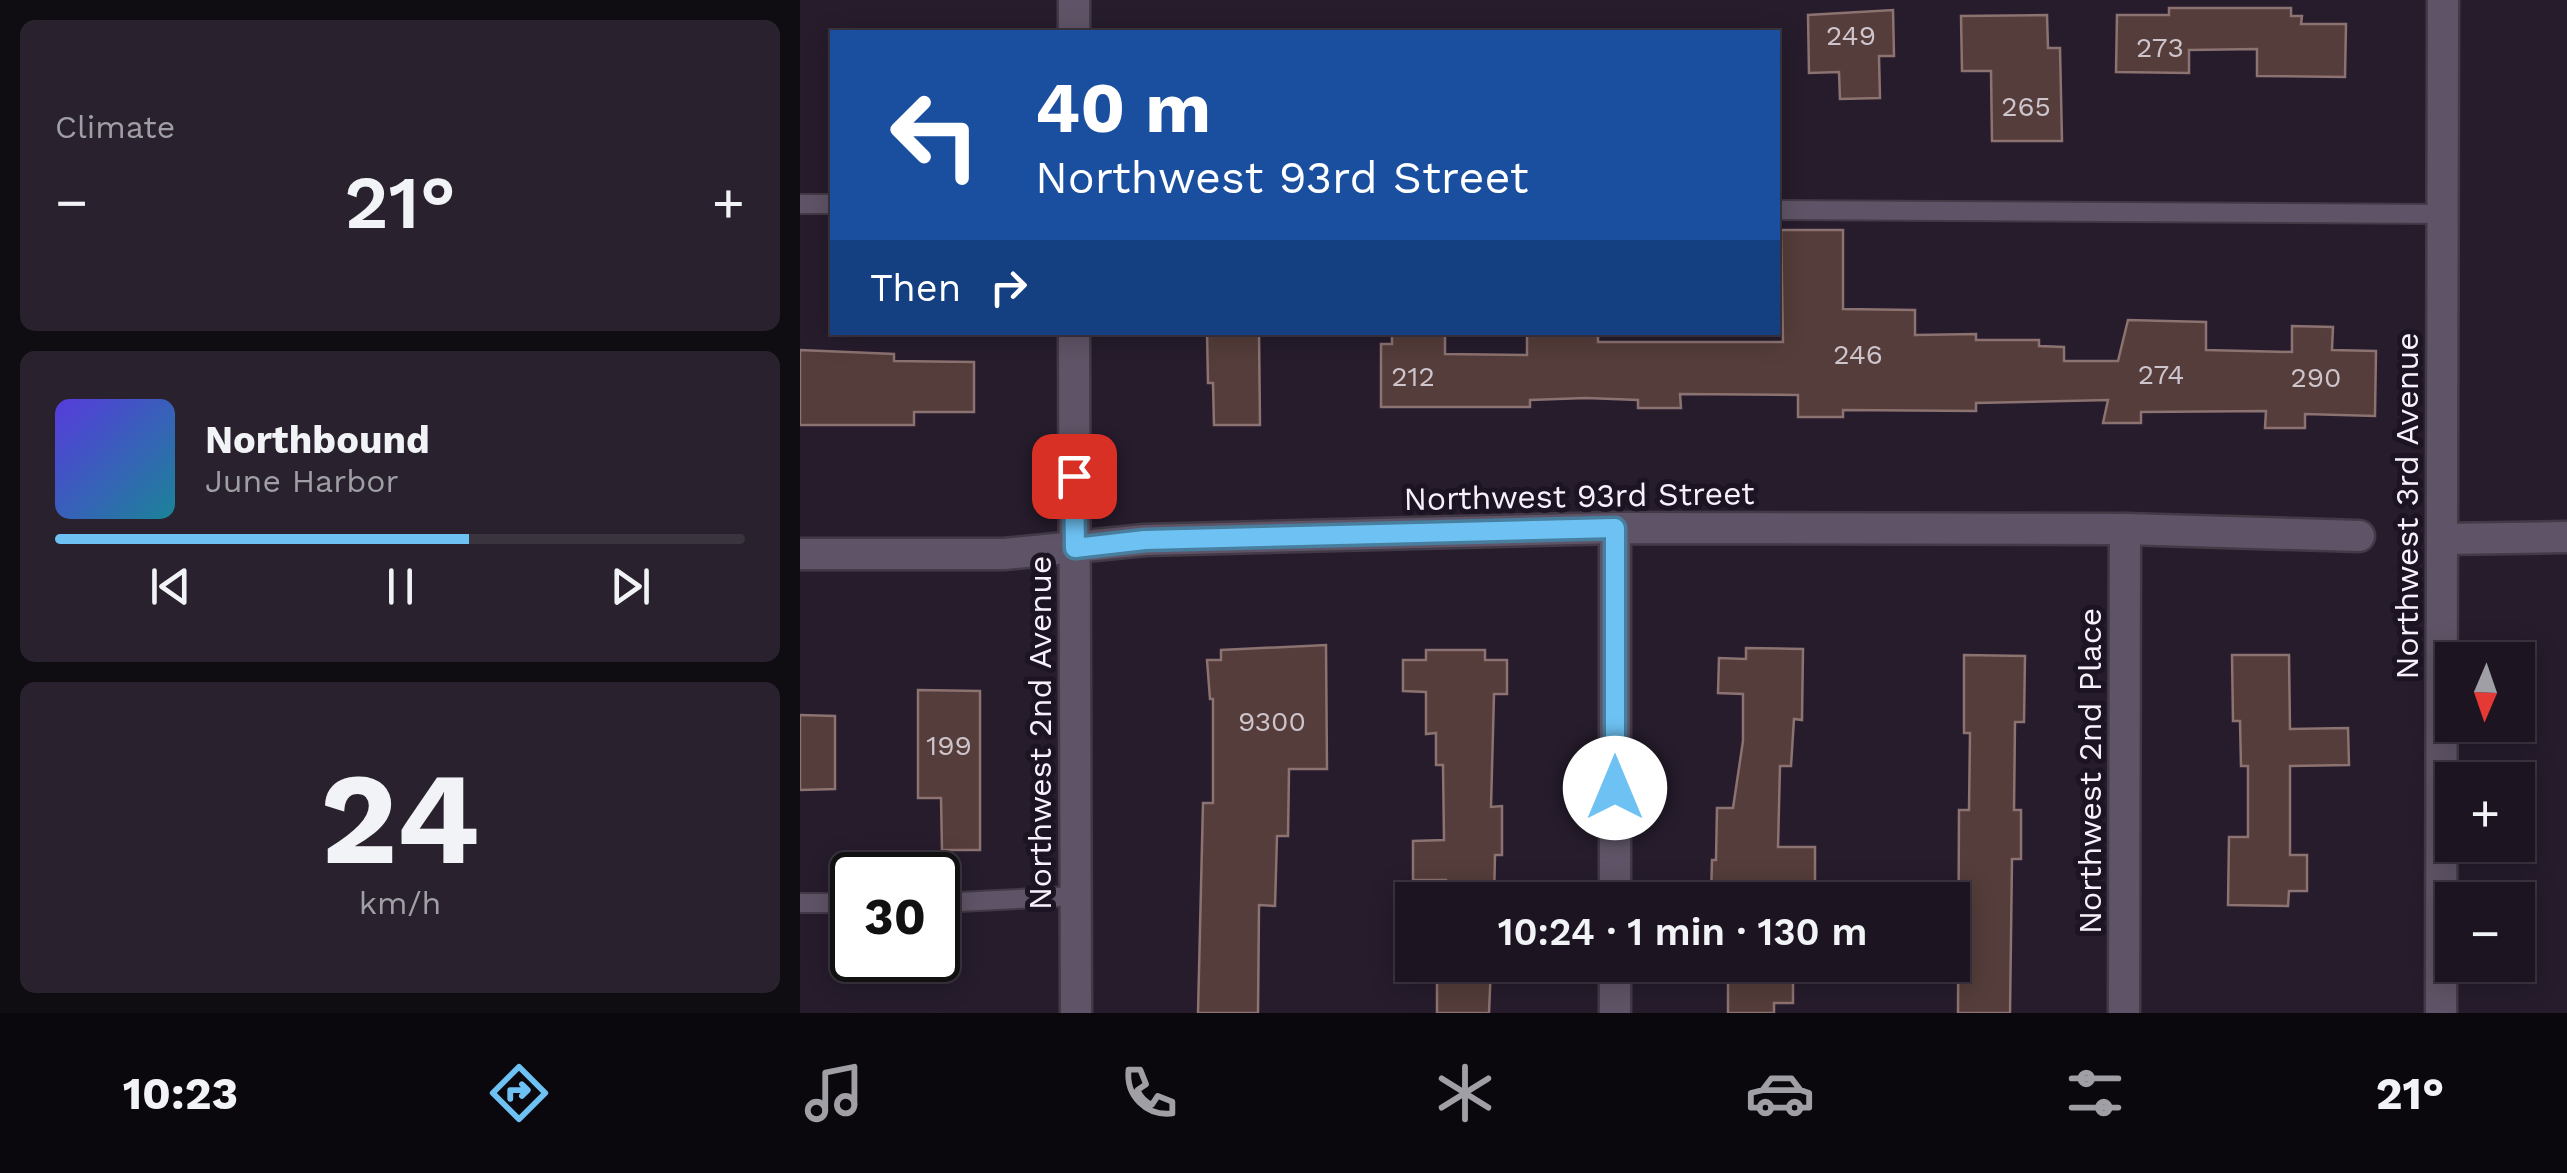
<!DOCTYPE html>
<html lang="en">
<head>
<meta charset="utf-8">
<style>
	body { margin:0; font-family:"Work Sans",sans-serif; background:#29222e; color:#f1f3f6; height:100vh; display:flex; flex-direction:column; font-size:38px; white-space:nowrap }
	* { box-sizing:border-box; margin:0 }
	p { font-size:32px; color:#a09fa5 }
	.icon { flex:none; width:55px; height:55px; fill:none; stroke:currentColor; stroke-width:2; stroke-linecap:round; stroke-linejoin:round }
	.map { position:relative; flex:1; overflow:hidden }
	.details { display:flex; flex-direction:column; gap:20px; padding:20px; background:#0f0c12; width:800px }
	.details>* { flex:none }
	.guide { position:absolute; left:30px; top:30px; width:950px; height:305px; border-radius:0px; box-shadow:0 5px 25px #0003,0 0 0 2px #3a343f; background:#1a4fa0; color:#fff; overflow:hidden }
	.needle { width:65px; rotate:182deg }
	.buttons { position:absolute; left:1635px; top:642px; display:grid; gap:20px }
	.buttons a { display:grid; place-items:center; width:100px; height:100px; border-radius:0px; background:#1c1521; box-shadow:0 5px 25px #0003,0 0 0 2px #3a343f; font-size:50px }
	.speed { position:absolute; left:30px; top:852px; display:flex; gap:20px; font-size:50px; font-weight:700; text-align:center }
	.speed>* { display:grid; place-content:center; width:130px; height:130px; border-radius:50%; background:#1c1521; box-shadow:0 5px 25px #0003,0 0 0 2px #3a343f; line-height:1 }
	.speed .limit { border:5px solid #111; border-radius:15px; background:#fff; color:#111 }
	.pin { position:absolute; display:grid; place-items:center; width:85px; height:85px; color:#fff; margin:-42px; border-radius:20px; box-shadow:0 5px 15px #0006 }
	.me { position:absolute; width:110px; margin:-55px; rotate:0deg; stroke-linejoin:round; filter:drop-shadow(0 0 8px #0008) }
	.turn { display:flex; align-items:center; gap:35px; height:210px; padding:0 40px; font-size:45px }
	.turn .icon { width:130px; height:130px; stroke-width:2.5 }
	.turn b { display:block; font-size:70px; line-height:85px }
	.then { display:flex; align-items:center; height:95px; padding:0 40px; background:#0003; gap:20px; font-size:38px }
	.big { font-size:75px; font-weight:600; line-height:1.1 }
	.details .widget { flex:1; display:flex; flex-direction:column; justify-content:center; gap:15px; min-width:0; padding:0 35px; border-radius:15px; background:#29222e }
	.details .dial { align-items:center; gap:0 }
	.dial b { font-size:130px; line-height:1 }
	.song { display:flex; align-items:center; gap:30px }
	.cover { width:120px; height:120px; border-radius:15px; background:linear-gradient(135deg,hsl(250 70% 55%),hsl(190 70% 35%)) }
	.played { height:10px; border-radius:5px; background:linear-gradient(90deg,#6ec2f3 60%,#3a343f 60%) }
	.keys { display:flex; justify-content:space-around; direction:ltr }
	.heat { display:flex; justify-content:space-between; align-items:center; font-size:55px; direction:ltr }
	.trip { position:absolute; left:595px; top:882px; width:575px; height:100px; border-radius:0px; background:#1c1521; box-shadow:0 5px 25px #0003,0 0 0 2px #3a343f; font-weight:600; line-height:100px; text-align:center }
	.tabs { display:flex; height:160px; justify-content:space-around; align-items:center; background:#0b080d; color:#a09fa5 }
	.tabs .icon { width:70px; height:70px }
	.tabs .selected { color:#6ec2f3 }
	.tabs b { font-size:45px; color:#f1f3f6 }
	main { display:flex; flex:1; min-height:0 }
	.map>svg:first-child { display:block }
	.building { fill:#543d3b; stroke:#8c7270; stroke-width:2.5 }
	.lines { fill:none; stroke-linecap:round; stroke-linejoin:round }
	.lane-casing { stroke:#423a47; stroke-width:22 }
	.street-casing { stroke:#423a47; stroke-width:35 }
	.secondary-casing { stroke:#423a47; stroke-width:35 }
	.lane { stroke:#5f5467; stroke-width:18 }
	.street { stroke:#5f5467; stroke-width:30 }
	.secondary { stroke:#5f5467; stroke-width:30 }
	.route-casing { stroke:#487e9e; stroke-width:25 }
	.route { stroke:#6ec2f3; stroke-width:18 }
	.labels { text-anchor:middle; dominant-baseline:central; stroke-width:10; stroke-linejoin:round; paint-order:stroke }
	.number-label { font-size:28px; fill:#cec4cc }
	.street-label { font-size:32px; fill:#f7f1fc; stroke:#1c1323 }
</style>
</head>
<body>
<main>
<section class="details">
<div class="widget"><p>Climate</p>
<div class="heat"><a>−</a><b class="big">21°</b><a>+</a></div>
</div>
<div class="widget">
<div class="song"><i class="cover"></i><div><b>Northbound</b><p>June Harbor</p></div></div>
<div class="played"></div>
<div class="keys"><svg class="icon" aria-label="previous" viewBox="0 0 24 24"><path d="M18 5L8 12l10 7zM5 5v14"/></svg><svg class="icon" aria-label="pause" viewBox="0 0 24 24"><path d="M8 5v14M16 5v14"/></svg><svg class="icon" aria-label="next" viewBox="0 0 24 24"><path d="M6 5l10 7-10 7zM19 5v14"/></svg></div>
</div>
<div class="widget dial"><b>24</b><p>km/h</p></div>
</section>
<div class="map">
<svg width="1767" height="1013" viewBox="0 0 1767 1013">
	<rect width="100%" height="100%" fill="#261c2c"/>
	<g class="building">
		<path d="M1369 8H1491V16H1502L1501 24H1546L1545 77 1457 76V49L1389 50V73L1316 72 1317 15H1369Z"/>
		<path d="M1093 10 1094 56H1079L1080 98 1040 99 1039 72 1009 73 1008 15Z"/>
		<path d="M1247 15 1248 48H1260L1262 141H1192L1191 71H1162L1161 16Z"/>
		<path d="M981 230H1043V309L1115 310V335L1176 334V340H1239V346L1264 347V361H1318L1328 320 1406 322V350L1492 352V326L1533 327 1532 350 1576 351 1575 416 1505 414V428H1465L1466 411 1341 412V423H1303L1308 400 1176 403V411L1043 410V417H998V395L880 394 881 408H838V400L786 398 730 400V407H581V344H592V332H645V354L727 355V332H798V342H983Z"/>
		<path d="M407 332H459L460 425H414L413 383H408Z"/>
		<path d="M0 350 94 354V361L174 362V412H114V425H0Z"/>
		<path d="M526 645 527 769H489L488 836H477L475 906 459 905 458 1013H398L403 803H413V699H410L407 660H421V650Z"/>
		<path d="M946 648 1003 649 1002 720 994 719 991 766H980L978 847H1015V890L965 889V900H919V897H911L912 860H916L917 808H933L943 741V694L918 693 919 658 946 659Z"/>
		<path d="M626 650H685V660H707V694H694L691 807 702 806V855H695L694 900H646V880H613V841L644 840 643 765H636V733L626 734V692L603 691V660H626Z"/>
		<path d="M1164 655 1225 656 1224 722H1215L1214 810H1221V859H1212L1210 1013H1158L1159 810H1169L1170 733H1164Z"/>
		<path d="M1432 655H1489L1490 729 1548 728 1549 765 1490 766V855H1507V891H1489L1488 906 1428 905 1429 837H1448V766H1441L1440 721H1433Z"/>
		<path d="M118 690 180 691V850H142L141 798H118Z"/>
		<path d="M0 715 35 716V789L0 790Z"/>
		<path d="M637 965H691L689 1013H637Z"/>
		<path d="M928 965H993V1003H974V1013H928Z"/>
	</g>
	<g class="lines">
		<defs>
			<g id="lane">
				<path d="M0 204H32"/>
				<path d="M978 210 1643 214"/>
				<path d="M0 903H52"/>
				<path d="M138 903 275 896"/>
			</g>
			<g id="street">
				<path d="M1642 539 1767 537"/>
				<path d="M0 554H204L345 540 815 528 1325 529 1559 536"/>
				<path d="M815 900V528"/>
				<path d="M815 1013V965"/>
				<path d="M1324 1013 1325 529"/>
				<path d="M1641 1013 1643 0"/>
			</g>
			<g id="secondary">
				<path d="M274 0V32"/>
				<path d="M274 332 276 1013"/>
			</g>
		</defs>
		<use href="#lane" class="lane-casing"/>
		<use href="#street" class="street-casing"/>
		<use href="#secondary" class="secondary-casing"/>
		<use href="#lane" class="lane"/>
		<use href="#street" class="street"/>
		<use href="#secondary" class="secondary"/>
	</g>
	<g class="lines">
		<defs>
			<path id="route" d="M274 476 275 548 345 540 815 528V788"/>
		</defs>
		<use href="#route" class="route-casing"/>
		<use href="#route" class="route"/>
	</g>
	<g class="labels">
		<g class="number-label">
			<text x="1051" y="35">249</text>
			<text x="1360" y="47">273</text>
			<text x="1226" y="106">265</text>
			<text x="1058" y="354">246</text>
			<text x="1361" y="374">274</text>
			<text x="613" y="376">212</text>
			<text x="1516" y="377">290</text>
			<text x="472" y="721">9300</text>
			<text x="149" y="745">199</text>
		</g>
		<g class="street-label">
			<text transform="translate(779 496) rotate(-1)">Northwest 93rd Street</text>
			<text transform="translate(1607 506) rotate(-90)">Northwest 3rd Avenue</text>
			<text transform="translate(240 733) rotate(-90)">Northwest 2nd Avenue</text>
			<text transform="translate(1290 771) rotate(-90)">Northwest 2nd Place</text>
		</g>
	</g>
</svg>
<div class="buttons">
<a><svg class="needle" viewBox="-14 -14 28 28"><path d="M0-13l5 13h-10z" fill="#e53935"/><path d="M0 13l5-13h-10z" fill="#a09fa5"/></svg></a>
<a>+</a>
<a>−</a>
</div>
<div class="speed"><div class="limit">30</div></div>
<div class="pin" style="left:274px;top:476px;background:#d93025"><svg class="icon" aria-label="arrive" viewBox="0 0 24 24"><path d="M6 21V4h12l-3 4 3 4H6"/></svg></div>
<svg class="me" style="left:815px;top:788px" viewBox="-20 -20 40 40"><circle r="19" fill="#fff"/><path d="M0-13L10 11 0 6-10 11z" fill="#6ec2f3"/></svg>
<div class="trip">10:24 · 1 min · 130 m</div>
<div class="guide">
<div class="turn"><svg class="icon" aria-label="left" viewBox="0 0 24 24"><path d="M17 20v-9H6M10 6l-5 5 5 5"/></svg><div><b>40 m</b>Northwest 93rd Street</div></div>
<div class="then">Then<svg class="icon" aria-label="right" viewBox="0 0 24 24"><path d="M7 20v-9h11M14 6l5 5-5 5"/></svg></div>
</div>
</div>
</main>
<nav class="tabs">
<b>10:23</b>
<svg class="icon selected" aria-label="directions" viewBox="0 0 24 24"><path d="M12 3l9 9-9 9-9-9zM9 14v-3h6M13 9l2 2-2 2"/></svg>
<svg class="icon" aria-label="music" viewBox="0 0 24 24"><path d="M9 18V5l10-2v13"/><circle cx="6" cy="18" r="3"/><circle cx="16" cy="16" r="3"/></svg>
<svg class="icon" aria-label="phone" viewBox="0 0 24 24"><path d="M5 4h4l2 5-3 2q2 4 5 5l2-3 5 2v4C11 20 4 13 5 4z"/></svg>
<svg class="icon" aria-label="climate" viewBox="0 0 24 24"><path d="M12 3v18M4 7l16 10M4 17L20 7"/></svg>
<svg class="icon" aria-label="car" viewBox="0 0 24 24"><path d="M5 17H2v-5l4-1 3-4h7l3 4 3 1v5h-3M9 17h6M6 11h13"/><circle cx="7" cy="17" r="2"/><circle cx="17" cy="17" r="2"/></svg>
<svg class="icon" aria-label="filters" viewBox="0 0 24 24"><path d="M4 7h16M4 17h16"/><circle cx="9" cy="7" r="2"/><circle cx="15" cy="17" r="2"/></svg>
<b>21°</b>
</nav>
</body>
</html>
